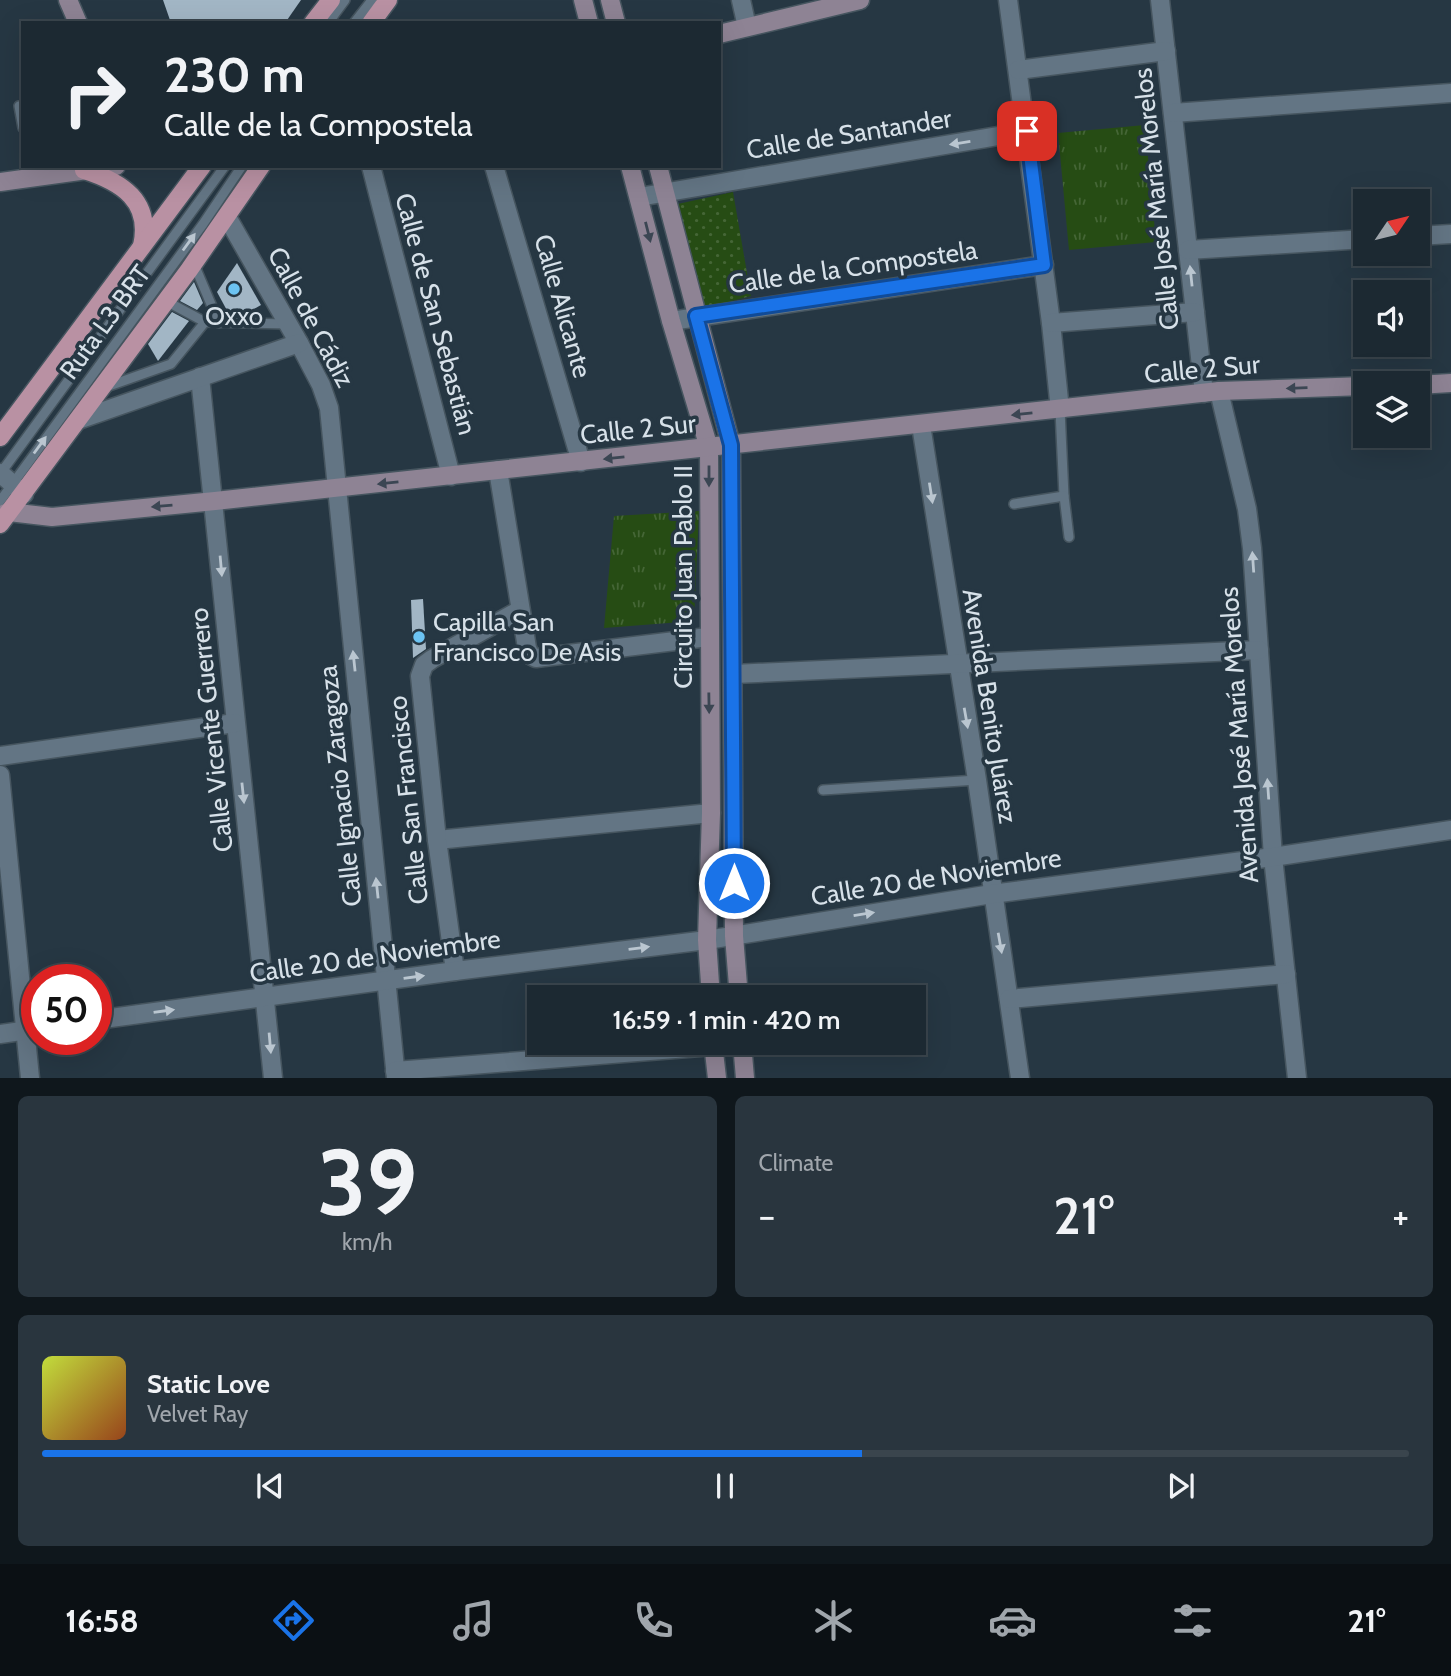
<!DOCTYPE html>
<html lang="en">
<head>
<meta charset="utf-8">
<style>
	body { margin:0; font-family:Cabin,sans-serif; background:#29353e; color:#f1f3f6; height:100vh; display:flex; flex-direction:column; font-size:26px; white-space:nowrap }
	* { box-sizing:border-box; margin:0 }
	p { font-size:23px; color:#a0a6ac }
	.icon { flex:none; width:38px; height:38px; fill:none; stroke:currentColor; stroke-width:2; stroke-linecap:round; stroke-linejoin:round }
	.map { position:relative; height:1078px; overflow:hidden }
	.drawer { display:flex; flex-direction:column; gap:18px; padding:18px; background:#0f171c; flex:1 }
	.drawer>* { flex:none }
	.guide { position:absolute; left:21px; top:21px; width:700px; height:147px; border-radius:0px; box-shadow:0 7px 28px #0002,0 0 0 2px #3a454d; background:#1c2932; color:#f1f3f6; overflow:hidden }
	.needle { width:46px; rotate:55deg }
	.buttons { position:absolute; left:1353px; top:189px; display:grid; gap:14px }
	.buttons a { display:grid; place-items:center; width:77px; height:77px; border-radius:0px; background:#1c2932; box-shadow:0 7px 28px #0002,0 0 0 2px #3a454d; font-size:35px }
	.speed { position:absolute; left:21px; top:964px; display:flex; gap:14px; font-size:35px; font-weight:700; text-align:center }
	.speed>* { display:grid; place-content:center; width:91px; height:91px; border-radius:50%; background:#1c2932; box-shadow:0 7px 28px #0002,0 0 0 2px #3a454d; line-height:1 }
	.speed .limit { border:10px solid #d22; background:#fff; color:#111 }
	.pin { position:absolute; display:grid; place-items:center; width:60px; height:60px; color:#fff; margin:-30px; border-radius:14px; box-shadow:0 4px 10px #0006 }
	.me { position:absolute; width:77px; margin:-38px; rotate:0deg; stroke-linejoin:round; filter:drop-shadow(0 0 5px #0008) }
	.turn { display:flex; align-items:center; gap:24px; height:147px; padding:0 28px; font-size:32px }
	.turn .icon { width:91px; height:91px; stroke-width:2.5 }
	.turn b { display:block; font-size:49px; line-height:60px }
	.big { font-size:52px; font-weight:600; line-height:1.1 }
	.drawer .widget { flex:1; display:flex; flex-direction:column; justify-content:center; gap:10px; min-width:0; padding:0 24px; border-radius:10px; background:#29353e }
	.drawer .dial { align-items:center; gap:0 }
	.dial b { font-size:91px; line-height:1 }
	.song { display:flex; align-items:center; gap:21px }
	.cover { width:84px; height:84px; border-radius:10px; background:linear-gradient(135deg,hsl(70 70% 55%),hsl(20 70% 35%)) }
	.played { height:7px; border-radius:4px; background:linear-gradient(90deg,#1a73e8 60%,#3a454d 60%) }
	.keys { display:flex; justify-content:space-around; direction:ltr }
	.heat { display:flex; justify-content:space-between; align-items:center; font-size:38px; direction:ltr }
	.drawer .tiles { flex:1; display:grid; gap:18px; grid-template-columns:1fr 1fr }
	.widget:last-child { grid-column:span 2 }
	.trip { position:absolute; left:527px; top:985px; width:399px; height:70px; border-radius:0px; background:#1c2932; box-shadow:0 7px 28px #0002,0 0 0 2px #3a454d; font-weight:600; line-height:70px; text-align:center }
	.tab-bar { display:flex; height:112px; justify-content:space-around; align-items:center; background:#0b1014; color:#a0a6ac }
	.tab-bar .icon { width:49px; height:49px }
	.tab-bar .current { color:#1a73e8 }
	.tab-bar b { font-size:32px; color:#f1f3f6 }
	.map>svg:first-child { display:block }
	.park { fill:url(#park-tufts) }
	.garden { fill:url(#garden-dots) }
	.building { fill:#a2b6c5 }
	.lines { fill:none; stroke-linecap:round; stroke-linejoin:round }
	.lane-casing { stroke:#46555f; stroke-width:12 }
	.street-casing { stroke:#46555f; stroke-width:21 }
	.secondary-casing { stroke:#46555f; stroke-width:21 }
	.primary-casing { stroke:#46555f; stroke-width:21 }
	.lane { stroke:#637584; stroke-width:9 }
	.street { stroke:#637584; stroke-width:18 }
	.secondary { stroke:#8e8394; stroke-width:18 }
	.primary { stroke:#b991a3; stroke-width:18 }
	.oneway { fill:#bac6d0 }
	.oneway2 { fill:#3b4653 }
	.route-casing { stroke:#114b97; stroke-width:18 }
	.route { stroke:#1a73e8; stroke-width:12 }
	.poi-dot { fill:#6cc3f2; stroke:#263743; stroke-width:2.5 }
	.labels { text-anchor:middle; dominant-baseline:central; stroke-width:7; stroke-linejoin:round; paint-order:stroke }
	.street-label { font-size:26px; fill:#d7e1e9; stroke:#263743 }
	.poi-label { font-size:26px; fill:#d7e1e9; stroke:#263743 }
</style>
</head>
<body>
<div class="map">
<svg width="1451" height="1078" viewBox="0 0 1451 1078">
	<defs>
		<pattern id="park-tufts" width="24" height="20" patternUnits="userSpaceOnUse" patternTransform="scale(1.75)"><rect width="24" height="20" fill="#264c14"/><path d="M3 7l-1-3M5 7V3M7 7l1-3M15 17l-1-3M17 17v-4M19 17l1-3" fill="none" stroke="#456636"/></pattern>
		<pattern id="garden-dots" width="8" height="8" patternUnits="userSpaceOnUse" patternTransform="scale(1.75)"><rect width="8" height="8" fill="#264c14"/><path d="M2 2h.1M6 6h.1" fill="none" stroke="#456636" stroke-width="1.8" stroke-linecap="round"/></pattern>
	</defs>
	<rect width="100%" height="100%" fill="#263743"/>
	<g class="park">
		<path d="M1145 125 1156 242 1069 250 1058 133Z"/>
		<path d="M699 511 694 621 604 628 614 516Z"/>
	</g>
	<path class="garden" d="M733 192 751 296 701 309 673 205Z"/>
	<g class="building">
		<path d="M163 0H301L285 23H171Z"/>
		<path d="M237 263 261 305 242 316H230L217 292Z"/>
		<path d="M194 282 203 303 197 310 180 301Z"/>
		<path d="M172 312 189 321 158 361 148 344Z"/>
		<path d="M423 599 426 649 413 658 411 600Z"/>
	</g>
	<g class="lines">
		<defs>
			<g id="lane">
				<path d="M328 23 345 0"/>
				<path d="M354 23 372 0"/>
				<path d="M19 106 23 128"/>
				<path d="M194 264 219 323"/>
				<path d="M166 301 205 322 288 324"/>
				<path d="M106 387 171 364 205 322"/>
				<path d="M1060 410 1064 496"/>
				<path d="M0 474 225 166"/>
				<path d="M0 501 203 224 242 166"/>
				<path d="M1014 504 1064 496 1069 537"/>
				<path d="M823 790 977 780"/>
			</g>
			<g id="street">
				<path d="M741 0 747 27"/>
				<path d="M1008 0 1051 323 1060 410"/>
				<path d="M1160 0 1204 393"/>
				<path d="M1018 70 1166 51"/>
				<path d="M1173 113 1451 93"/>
				<path d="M371 166 451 476"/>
				<path d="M494 166 581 462"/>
				<path d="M639 197 1027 131"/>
				<path d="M227 217 299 343 321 385 329 408 396 1078"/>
				<path d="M1418 236 1451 234"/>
				<path d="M1188 250 1365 239"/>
				<path d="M671 321 1044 265"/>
				<path d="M1051 323 1195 312"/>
				<path d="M200 377 273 1078"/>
				<path d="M1219 391 1247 509 1252 548 1273 857 1297 1078"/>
				<path d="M78 420 299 343"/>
				<path d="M921 425 977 780 1020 1078"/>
				<path d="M498 470 527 648 530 655 536 658 544 657 708 637"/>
				<path d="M0 473 24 494"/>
				<path d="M734 674 1259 650"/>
				<path d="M0 756 235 723"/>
				<path d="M0 775 30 1078"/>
				<path d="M437 840 711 813"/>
				<path d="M455 971 437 840 420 676 424 665 432 659 520 610"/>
				<path d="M1009 999 1286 974"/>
				<path d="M96 1020 455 971 707 940 992 894 1273 857 1451 830"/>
				<path d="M0 1034 35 1029"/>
				<path d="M395 1071 713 1046"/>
			</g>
			<g id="secondary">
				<path d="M68 0 78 23"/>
				<path d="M583 0 589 23"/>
				<path d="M610 0 616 23"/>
				<path d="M719 34 860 0"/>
				<path d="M630 166 671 321 709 448 711 813 707 940 711 998"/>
				<path d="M658 166 731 445 734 936 739 998"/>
				<path d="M0 182 116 166"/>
				<path d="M1418 385 1451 383"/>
				<path d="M0 515 9 512 52 517 215 501 1219 391 1365 386"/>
				<path d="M713 1043 717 1078"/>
				<path d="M742 1043 745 1078"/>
			</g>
			<g id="primary">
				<path d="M313 23 331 0"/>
				<path d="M371 23 388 0"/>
				<path d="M84 170C122 182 152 201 142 246"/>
				<path d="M0 437 202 166"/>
				<path d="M0 524 189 270 261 166"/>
			</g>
		</defs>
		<use href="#lane" class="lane-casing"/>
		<use href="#street" class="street-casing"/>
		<use href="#secondary" class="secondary-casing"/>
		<use href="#primary" class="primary-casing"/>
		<use href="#lane" class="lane"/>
		<use href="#street" class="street"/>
		<use href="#secondary" class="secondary"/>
		<use href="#primary" class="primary"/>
	</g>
	<defs><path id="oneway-solid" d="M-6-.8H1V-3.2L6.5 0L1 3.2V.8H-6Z" transform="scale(1.75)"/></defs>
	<g class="oneway">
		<use href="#oneway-solid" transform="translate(960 143) rotate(171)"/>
		<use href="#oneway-solid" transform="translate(189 242) rotate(-54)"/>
		<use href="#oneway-solid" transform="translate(1191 276) rotate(-96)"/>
		<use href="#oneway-solid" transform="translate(40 445) rotate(-54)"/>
		<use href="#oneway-solid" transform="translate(931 493) rotate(81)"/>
		<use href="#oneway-solid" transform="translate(1253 562) rotate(-94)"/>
		<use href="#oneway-solid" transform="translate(221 566) rotate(85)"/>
		<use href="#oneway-solid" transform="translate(354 661) rotate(-96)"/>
		<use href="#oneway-solid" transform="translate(966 718) rotate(80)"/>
		<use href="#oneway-solid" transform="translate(1268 789) rotate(-94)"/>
		<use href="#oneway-solid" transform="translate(243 793) rotate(84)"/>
		<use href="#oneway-solid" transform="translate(377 888) rotate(-96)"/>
		<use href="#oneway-solid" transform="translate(864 914) rotate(-9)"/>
		<use href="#oneway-solid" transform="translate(1000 943) rotate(80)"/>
		<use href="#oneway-solid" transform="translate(639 948) rotate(-7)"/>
		<use href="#oneway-solid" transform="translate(414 977) rotate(-8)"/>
		<use href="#oneway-solid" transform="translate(164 1011) rotate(-8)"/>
		<use href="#oneway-solid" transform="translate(270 1043) rotate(85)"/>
	</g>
	<g class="oneway2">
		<use href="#oneway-solid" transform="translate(648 232) rotate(76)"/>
		<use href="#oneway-solid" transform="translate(1297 388) rotate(178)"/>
		<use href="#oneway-solid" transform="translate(1022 414) rotate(174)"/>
		<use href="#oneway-solid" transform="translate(614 458) rotate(174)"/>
		<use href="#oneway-solid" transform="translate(709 476) rotate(90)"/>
		<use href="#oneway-solid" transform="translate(388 483) rotate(174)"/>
		<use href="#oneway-solid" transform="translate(162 506) rotate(175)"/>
		<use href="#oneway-solid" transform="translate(709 703) rotate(89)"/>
	</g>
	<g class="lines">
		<defs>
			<path id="route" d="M734 883 731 445 696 316 1044 265 1027 131"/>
		</defs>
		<use href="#route" class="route-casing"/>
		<use href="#route" class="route"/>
	</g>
	<g class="poi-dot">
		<circle cx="234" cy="289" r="7"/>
		<circle cx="419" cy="637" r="7"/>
	</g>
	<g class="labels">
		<g class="street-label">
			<text transform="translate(849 134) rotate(-9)">Calle de Santander</text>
			<text transform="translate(1156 199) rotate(-96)">Calle José María Morelos</text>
			<text transform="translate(853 267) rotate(-8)">Calle de la Compostela</text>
			<text transform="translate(563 306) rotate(74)">Calle Alicante</text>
			<text transform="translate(436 314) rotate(75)">Calle de San Sebastián</text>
			<text transform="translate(311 317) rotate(62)">Calle de Cádiz</text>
			<text transform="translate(105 322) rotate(-54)">Ruta L3 BRT</text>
			<text transform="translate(1202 369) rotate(-5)">Calle 2 Sur</text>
			<text transform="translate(638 429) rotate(-6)">Calle 2 Sur</text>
			<text transform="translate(683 577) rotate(-90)">Circuito Juan Pablo II</text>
			<text transform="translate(990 706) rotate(81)">Avenida Benito Juárez</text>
			<text transform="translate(211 730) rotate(-96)">Calle Vicente Guerrero</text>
			<text transform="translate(1239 735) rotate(-94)">Avenida José María Morelos</text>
			<text transform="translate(340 786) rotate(-96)">Calle Ignacio Zaragoza</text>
			<text transform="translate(408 800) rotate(-96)">Calle San Francisco</text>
			<text transform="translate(936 877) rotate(-9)">Calle 20 de Noviembre</text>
			<text transform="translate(375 956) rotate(-8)">Calle 20 de Noviembre</text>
		</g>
		<g class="poi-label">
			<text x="234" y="316">Oxxo</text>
			<text x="433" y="622" text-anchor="start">Capilla San<tspan x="433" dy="30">Francisco De Asis</tspan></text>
		</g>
	</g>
</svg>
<div class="buttons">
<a><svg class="needle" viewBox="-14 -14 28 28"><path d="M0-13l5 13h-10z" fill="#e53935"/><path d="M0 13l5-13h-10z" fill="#a0a6ac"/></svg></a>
<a><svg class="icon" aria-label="sound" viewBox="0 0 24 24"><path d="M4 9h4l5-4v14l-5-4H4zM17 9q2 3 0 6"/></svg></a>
<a><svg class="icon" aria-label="layers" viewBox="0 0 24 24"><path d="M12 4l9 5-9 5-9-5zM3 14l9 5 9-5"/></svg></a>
</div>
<div class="speed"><div class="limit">50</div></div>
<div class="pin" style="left:1027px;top:131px;background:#d93025"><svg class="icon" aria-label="arrive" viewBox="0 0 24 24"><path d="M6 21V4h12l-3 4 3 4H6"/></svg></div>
<svg class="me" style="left:734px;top:883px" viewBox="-20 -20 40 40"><circle r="17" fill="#1a73e8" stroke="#fff" stroke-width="3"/><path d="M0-11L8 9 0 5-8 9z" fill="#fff"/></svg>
<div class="trip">16:59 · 1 min · 420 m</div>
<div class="guide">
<div class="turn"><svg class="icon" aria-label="right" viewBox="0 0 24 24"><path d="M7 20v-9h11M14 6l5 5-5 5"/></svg><div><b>230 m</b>Calle de la Compostela</div></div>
</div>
</div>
<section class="drawer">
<div class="tiles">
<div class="widget dial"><b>39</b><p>km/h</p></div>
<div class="widget"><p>Climate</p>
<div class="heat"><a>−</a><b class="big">21°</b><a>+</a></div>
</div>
<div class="widget">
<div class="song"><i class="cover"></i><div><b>Static Love</b><p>Velvet Ray</p></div></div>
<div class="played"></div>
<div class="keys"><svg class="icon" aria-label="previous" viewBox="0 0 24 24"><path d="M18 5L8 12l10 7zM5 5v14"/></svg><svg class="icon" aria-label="pause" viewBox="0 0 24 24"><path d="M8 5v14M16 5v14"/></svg><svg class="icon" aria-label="next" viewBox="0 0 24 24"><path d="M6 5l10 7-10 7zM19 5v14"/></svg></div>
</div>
</div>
</section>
<nav class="tab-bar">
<b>16:58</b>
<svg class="icon current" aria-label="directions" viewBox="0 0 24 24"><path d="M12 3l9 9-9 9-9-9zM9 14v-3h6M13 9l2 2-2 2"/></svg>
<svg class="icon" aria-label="music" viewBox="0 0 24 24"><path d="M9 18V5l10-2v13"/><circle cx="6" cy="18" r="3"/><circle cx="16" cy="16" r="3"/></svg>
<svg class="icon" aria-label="phone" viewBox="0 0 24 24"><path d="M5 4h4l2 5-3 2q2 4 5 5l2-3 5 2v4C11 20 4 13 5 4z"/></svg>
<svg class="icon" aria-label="climate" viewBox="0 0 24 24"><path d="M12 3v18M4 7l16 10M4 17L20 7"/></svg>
<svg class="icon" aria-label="car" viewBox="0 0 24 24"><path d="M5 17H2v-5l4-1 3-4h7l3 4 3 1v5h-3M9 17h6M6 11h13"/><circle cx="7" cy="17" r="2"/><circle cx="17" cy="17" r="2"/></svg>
<svg class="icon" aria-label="filters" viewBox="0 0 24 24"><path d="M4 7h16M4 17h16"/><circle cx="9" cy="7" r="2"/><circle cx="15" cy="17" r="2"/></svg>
<b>21°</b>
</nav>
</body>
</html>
